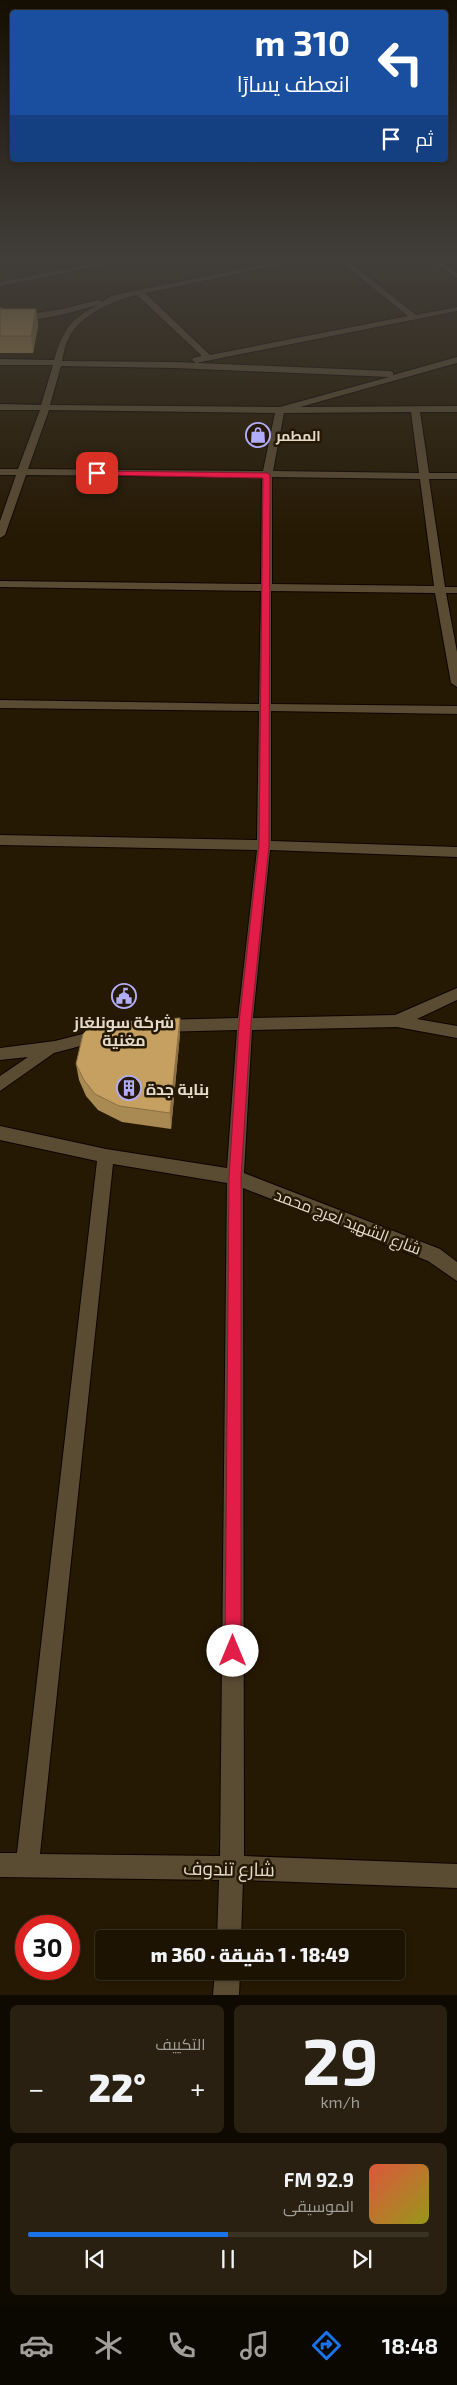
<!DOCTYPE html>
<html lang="ar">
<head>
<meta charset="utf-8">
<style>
	body { margin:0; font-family:"Exo 2",Cairo,sans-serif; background:#292011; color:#f1f3f6; direction:rtl; height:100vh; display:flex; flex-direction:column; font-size:19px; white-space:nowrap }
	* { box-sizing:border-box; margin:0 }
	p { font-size:16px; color:#a09e99 }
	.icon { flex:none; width:28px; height:28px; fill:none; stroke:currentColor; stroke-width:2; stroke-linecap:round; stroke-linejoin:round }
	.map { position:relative; height:1995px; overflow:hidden; direction:ltr }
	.sheet { display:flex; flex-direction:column; gap:10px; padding:10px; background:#0f0a01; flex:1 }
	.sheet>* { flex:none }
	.hud { position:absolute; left:10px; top:10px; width:438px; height:152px; border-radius:5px; box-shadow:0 1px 4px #0004,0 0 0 1px #3a3224; direction:rtl; background:#1a4fa0; color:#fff; overflow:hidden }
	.speed { position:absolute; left:15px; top:1915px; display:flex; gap:10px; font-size:25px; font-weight:700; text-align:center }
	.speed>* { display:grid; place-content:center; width:65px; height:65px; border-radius:50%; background:#1c1302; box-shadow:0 1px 4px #0004,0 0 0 1px #3a3224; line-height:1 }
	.speed .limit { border:8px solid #d22; background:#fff; color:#111 }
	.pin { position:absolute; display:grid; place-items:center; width:42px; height:42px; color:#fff; margin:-21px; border-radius:10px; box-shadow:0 2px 8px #0006 }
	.me { position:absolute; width:55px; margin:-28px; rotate:0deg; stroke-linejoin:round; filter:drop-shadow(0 0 4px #0008) }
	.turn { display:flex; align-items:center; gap:18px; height:105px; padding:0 15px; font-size:22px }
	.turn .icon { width:65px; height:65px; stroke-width:2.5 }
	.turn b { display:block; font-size:35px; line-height:42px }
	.then { display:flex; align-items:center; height:48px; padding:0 15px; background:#0003; gap:10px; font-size:19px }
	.big { font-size:38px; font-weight:800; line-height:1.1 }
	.sheet .tile { flex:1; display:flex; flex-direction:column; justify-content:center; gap:8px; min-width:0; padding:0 18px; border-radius:8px; background:#292011 }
	.sheet .dial { align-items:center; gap:0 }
	.dial b { font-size:65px; line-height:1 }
	.song { display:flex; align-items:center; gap:15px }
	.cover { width:60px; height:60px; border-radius:8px; background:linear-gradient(135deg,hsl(10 70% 55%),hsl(60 70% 35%)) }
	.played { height:5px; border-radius:2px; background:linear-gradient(90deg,#1a73e8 50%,#3a3224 50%) }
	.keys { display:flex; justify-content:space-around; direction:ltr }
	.heat { display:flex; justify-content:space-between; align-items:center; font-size:28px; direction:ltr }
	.sheet .tiles { flex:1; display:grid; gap:10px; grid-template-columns:1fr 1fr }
	.tile:last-child { grid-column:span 2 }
	.trip { position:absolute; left:95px; top:1930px; width:310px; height:50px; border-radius:5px; background:#1c1302; box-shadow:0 1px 4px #0004,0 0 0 1px #3a3224; font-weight:800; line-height:50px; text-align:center; direction:rtl }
	.tab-bar { display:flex; height:80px; justify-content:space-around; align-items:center; background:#0b0801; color:#a09e99 }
	.tab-bar .icon { width:35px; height:35px }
	.tab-bar .active { color:#1a73e8 }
	.tab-bar b { font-size:22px; color:#f1f3f6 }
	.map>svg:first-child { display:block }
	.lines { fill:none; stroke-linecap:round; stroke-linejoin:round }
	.minor-casing { stroke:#0e0400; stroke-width:2 }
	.minor { fill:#5a4b33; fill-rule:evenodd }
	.wall { fill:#aa8a53 }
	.shaded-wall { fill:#8b7043 }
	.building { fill:#c6a060; stroke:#8b7043 }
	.route { fill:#e11d48; stroke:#92132f }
	.labels { text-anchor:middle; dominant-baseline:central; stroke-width:5; stroke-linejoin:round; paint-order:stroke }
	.far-poi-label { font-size:14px; font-weight:bold; fill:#e4dbcd; stroke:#261903; text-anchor:start }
	.poi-label { font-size:16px; font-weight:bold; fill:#e4dbcd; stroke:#261903 }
	.street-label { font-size:16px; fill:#e4dbcd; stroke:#261903 }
	.near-street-label { font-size:19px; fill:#e4dbcd; stroke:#261903 }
</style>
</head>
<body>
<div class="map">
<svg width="457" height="1995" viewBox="0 0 457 1995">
	<rect width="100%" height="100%" fill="#261903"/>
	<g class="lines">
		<defs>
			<g id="minor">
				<path d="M127 257H144L0 286V282Z"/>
				<path d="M301 257H317L145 293 210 355 408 316 335 257H343L416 315 457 307V311L196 363 192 360 193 358 202 356 137 295C115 300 79 315 69 338 65 344 64 353 62 361L175 362 390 371 393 372V375L457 357V363L300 407 457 406V412H420L429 473H457V479H429L445 587H457V593H446L457 652V687L451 683 435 593 271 591V704L457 706V714L271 711V841L457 847V857L270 850 253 1018 395 1015 457 988V1000L417 1019 457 1026V1038L397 1027 252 1030 244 1173 440 1249 457 1262V1281L428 1261 243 1188 244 1856 457 1864V1888L243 1880 241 1939H217L219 1880 0 1877V1853H17L97 1161 0 1140V1126L106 1149 227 1168 237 1030 159 1032 154 1030 151 1026 154 1022 159 1020 238 1018 257 850 0 845V835L257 840 259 711 0 708V700L259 704 261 591 0 587V581L261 584 262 477 26 475 5 535 0 538V521L16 475H0V469H18L40 410H0V404L41 405 53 365H0V359L54 360C63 330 69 321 97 305 73 312 21 329 0 312V306L10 312 31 314 62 309 98 300 102 302 111 296 139 290ZM61 366 175 368 389 377 280 407 50 405ZM49 410 275 413 263 471 28 469ZM411 412 419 473 273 471 284 413ZM272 477 420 479 434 586 272 584ZM113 1164 227 1183 220 1856 40 1854Z"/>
				<path d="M426 257H434L457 273V278Z"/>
				<path d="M102 1029 107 1031 110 1035 107 1039 54 1053 0 1091V1076L28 1057 0 1060V1048L55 1041Z"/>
				<path d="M215 1971H240L239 1995H213Z"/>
			</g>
		</defs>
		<use href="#minor" class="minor-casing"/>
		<use href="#minor" class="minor"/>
	</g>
	<g class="wall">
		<path d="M0 309H36L38 326 33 353H0Z"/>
		<path d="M180 1018V1034L171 1129 122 1122 98 1110 86 1096 79 1080 76 1064Z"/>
	</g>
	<g class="shaded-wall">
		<path d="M36 309 38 326 33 353 31 336Z"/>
		<path d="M180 1018V1034L171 1129 170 1113Z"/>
	</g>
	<g class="building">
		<path d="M0 309H36L31 336H0Z"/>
		<path d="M180 1018 170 1113 119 1106 95 1094 84 1080 76 1064 83 1034 87 1030 123 1022Z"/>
	</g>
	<linearGradient id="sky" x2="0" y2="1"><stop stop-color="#150e02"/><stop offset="0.48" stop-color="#413e39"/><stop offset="1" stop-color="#413e39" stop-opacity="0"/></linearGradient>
	<rect width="457" height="537" fill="url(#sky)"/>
	<path class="route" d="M97 471 267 473 270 475 269 845 251 1023 241 1177V1651L239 1656 233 1659 227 1656 225 1651 229 1177 239 1023 259 845 263 478 94 475V471Z"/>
	<defs>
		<symbol id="shop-ring" viewBox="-11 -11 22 22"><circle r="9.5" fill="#261903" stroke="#b2adf9" stroke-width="1.5"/><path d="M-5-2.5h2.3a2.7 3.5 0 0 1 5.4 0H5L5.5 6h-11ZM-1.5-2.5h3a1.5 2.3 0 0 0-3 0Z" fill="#b2adf9"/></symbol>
		<symbol id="civic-ring" viewBox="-11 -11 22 22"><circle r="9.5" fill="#261903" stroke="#b2adf9" stroke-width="1.5"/><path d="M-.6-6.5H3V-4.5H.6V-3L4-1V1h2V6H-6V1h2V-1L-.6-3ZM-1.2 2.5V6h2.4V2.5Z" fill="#b2adf9"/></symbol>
		<symbol id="building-ring" viewBox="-11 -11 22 22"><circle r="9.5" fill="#261903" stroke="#b2adf9" stroke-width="1.5"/><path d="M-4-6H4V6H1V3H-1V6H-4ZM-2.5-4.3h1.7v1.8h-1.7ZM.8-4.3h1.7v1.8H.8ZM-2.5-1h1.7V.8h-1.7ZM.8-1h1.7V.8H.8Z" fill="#b2adf9"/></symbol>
	</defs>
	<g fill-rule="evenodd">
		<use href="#shop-ring" x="244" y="421" width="28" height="28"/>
		<use href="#civic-ring" x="110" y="982" width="28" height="28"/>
		<use href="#building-ring" x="115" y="1074" width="28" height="28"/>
	</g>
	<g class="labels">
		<g class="far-poi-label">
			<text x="276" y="435">المطمر</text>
		</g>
		<g class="poi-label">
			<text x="124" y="1021">شركة سونلغاز<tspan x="124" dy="18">مغنية</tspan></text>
			<text x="146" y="1088" text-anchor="start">بناية جدة</text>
		</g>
		<g class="street-label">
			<text transform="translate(348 1221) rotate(21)">شارع الشهيد لعرج محمد</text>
		</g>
		<g class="near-street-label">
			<text transform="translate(229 1868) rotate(1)">شارع تندوف</text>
		</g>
	</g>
</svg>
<div class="speed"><div class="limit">30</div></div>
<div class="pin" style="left:97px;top:473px;background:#d93025"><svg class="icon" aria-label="arrive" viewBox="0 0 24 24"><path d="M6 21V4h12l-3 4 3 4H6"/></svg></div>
<svg class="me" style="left:233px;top:1651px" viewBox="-20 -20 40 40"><circle r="19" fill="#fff"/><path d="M0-13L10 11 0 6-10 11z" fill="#e11d48"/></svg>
<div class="trip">18:49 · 1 دقيقة · 360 m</div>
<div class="hud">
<div class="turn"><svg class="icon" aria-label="left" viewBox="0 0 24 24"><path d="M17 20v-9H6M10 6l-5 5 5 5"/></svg><div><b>310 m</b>انعطف يسارًا</div></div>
<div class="then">ثم<svg class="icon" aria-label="arrive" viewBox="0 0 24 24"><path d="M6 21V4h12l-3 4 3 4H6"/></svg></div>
</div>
</div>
<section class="sheet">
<div class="tiles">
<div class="tile dial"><b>29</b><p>km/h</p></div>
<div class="tile"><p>التكييف</p>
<div class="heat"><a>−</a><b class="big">22°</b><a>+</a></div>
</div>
<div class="tile">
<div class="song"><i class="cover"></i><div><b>92.9 FM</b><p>الموسيقى</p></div></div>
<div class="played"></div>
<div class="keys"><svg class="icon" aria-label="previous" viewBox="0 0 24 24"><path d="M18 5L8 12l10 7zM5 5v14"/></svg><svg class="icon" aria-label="pause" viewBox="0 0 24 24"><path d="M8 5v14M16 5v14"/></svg><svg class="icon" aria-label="next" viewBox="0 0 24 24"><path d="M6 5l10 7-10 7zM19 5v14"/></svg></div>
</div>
</div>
</section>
<nav class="tab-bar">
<b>18:48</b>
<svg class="icon active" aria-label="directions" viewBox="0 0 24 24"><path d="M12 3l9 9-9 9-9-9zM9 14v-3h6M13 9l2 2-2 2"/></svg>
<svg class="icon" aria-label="music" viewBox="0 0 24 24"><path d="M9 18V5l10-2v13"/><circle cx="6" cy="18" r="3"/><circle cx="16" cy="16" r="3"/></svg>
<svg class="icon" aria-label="phone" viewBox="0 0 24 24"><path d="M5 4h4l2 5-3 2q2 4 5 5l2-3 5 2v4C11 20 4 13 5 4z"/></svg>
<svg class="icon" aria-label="climate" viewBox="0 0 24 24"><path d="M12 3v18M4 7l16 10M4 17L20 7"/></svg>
<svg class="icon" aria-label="car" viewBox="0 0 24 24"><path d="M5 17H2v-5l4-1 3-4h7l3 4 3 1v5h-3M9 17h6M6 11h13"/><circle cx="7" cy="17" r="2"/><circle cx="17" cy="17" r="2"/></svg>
</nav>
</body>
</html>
